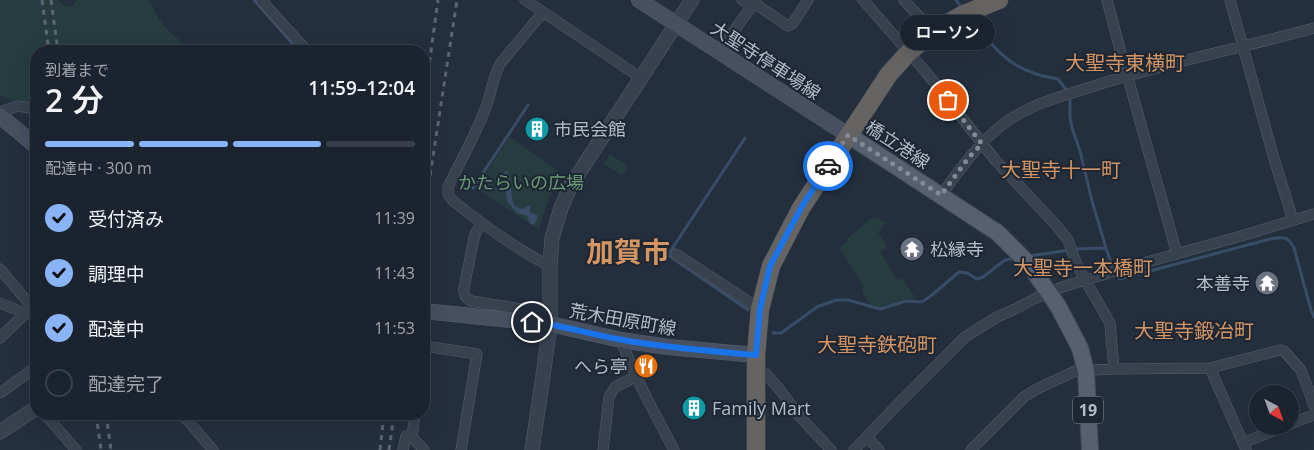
<!DOCTYPE html>
<html lang="ja">
<head>
<meta charset="utf-8">
<style>
  :root { --surface:#1b232e; --page:#282f3a; --text:#f1f3f6; --muted:#a0a4aa; --line:#39404a; --accent:#8ab4f8 }
  body { margin:0; font-family:"Open Sans","Noto Sans JP",sans-serif; background:var(--page); color:var(--text); height:100vh; display:flex; flex-direction:column; font-size:19px; white-space:nowrap }
  * { box-sizing:border-box; margin:0 }
  p { font-size:16px; color:var(--muted) }
  .icon { flex:none; width:28px; height:28px; fill:none; stroke:currentColor; stroke-width:2; stroke-linecap:round; stroke-linejoin:round }
  .map { position:relative; flex:1; overflow:hidden }
  .drawer { position:absolute; left:30px; top:45px; width:400px; height:375px; display:flex; flex-direction:column; background:var(--surface); border-radius:20px; box-shadow:0 5px 20px #0002,0 0 0 1px var(--line) }
  .drawer>* { flex:none }
  .needle { width:32px; rotate:139deg }
  .buttons { position:absolute; left:1249px; top:385px; display:grid; gap:10px }
  .buttons a { display:grid; place-items:center; width:50px; height:50px; border-radius:50%; background:var(--surface); box-shadow:0 5px 20px #0002,0 0 0 1px var(--line); font-size:25px }
  .pin { position:absolute; display:grid; place-items:center; width:42px; height:42px; color:#fff; margin:-21px; border:2px solid #fff; border-radius:50%; box-shadow:0 1px 5px #0007 }
  .courier { position:absolute; display:grid; place-items:center; width:50px; height:50px; margin:-25px; border:4px solid #1a73e8; border-radius:50%; background:#fff; color:#222; box-shadow:0 1px 6px #0007 }
  .bubble { position:absolute; height:35px; border-radius:18px; background:var(--surface); box-shadow:0 5px 20px #0002,0 0 0 1px var(--line); font-size:16px; font-weight:600; line-height:35px; text-align:center }
  .summary em { font-style:normal; font-weight:600 }
  .summary div { display:flex; flex-direction:column-reverse }
  .summary { display:flex; align-items:center; justify-content:space-between; height:85px; padding:0 15px }
  h1 { font-size:32px; font-weight:600; line-height:38px }
  .bar { display:grid; grid-template-columns:repeat(4,1fr); gap:8px 5px; align-content:center; height:60px; padding:0 15px }
  .bar i { height:6px; border-radius:4px; background:var(--line) }
  .bar .active { background:var(--accent) }
  .bar p { grid-column:span 4 }
  ol { padding:0 15px; list-style:none }
  li { display:flex; align-items:center; gap:15px; height:55px }
  li p { margin-inline-start:auto }
  li .icon { padding:5px; border-radius:50%; background:var(--accent); color:#111; stroke-width:4 }
  li:last-child { color:var(--muted) }
  li i { width:28px; height:28px; border:2px solid var(--line); border-radius:50% }
  .map>svg:first-child { display:block }
</style>
</head>
<body>
<div class="map">
<svg width="1314" height="450" viewBox="0 0 1314 450">
  <rect width="100%" height="100%" fill="#242f3e"/>
  <path fill="#263c3f" d="M0,0H58L64,6H73L77,0H149C153,8 160,22 166,28C172,34 179,40 185,45L186,51H36V105L9,99L0,96Z
    M510,137L561,173L548,201L539,230L476,188Z
    M610,154L628,166L622,175L604,164Z
    M878,218L886,223L878,232L887,246L881,253L897,280L902,277L916,299H906L879,307L870,305L862,292L863,285L839,248L848,240V238L870,219Z"/>
  <path fill="#394c67" d="M506,171L509,174L513,203L515,206L522,209L530,205V212L537,215C538,218 536,223 533,225L530,223L526,215L518,214L507,202L504,173Z"/>
  <g fill="none" stroke-linecap="round" stroke-linejoin="round">
    <path stroke="#394c67" stroke-width="3" d="M254,0L299,51
      M956,0L960,5
      M974,23C999,55 1016,73 1058,79L1067,91
      M1070,100V117L1072,128L1080,151L1092,201L1106,248
      M745,138L668,255L748,310
      M473,188L528,105
      M1029,256L1077,249L1106,248L1116,277L1120,279L1270,239C1283,237 1287,235 1294,248L1311,310L1314,317
      M773,333H781L817,307L836,300H848L880,309L906,301L922,302L932,295L959,272L967,273L977,279L983,277L1005,260L1016,258"/>
    <defs>
      <path id="minor" d="M261,0L307,51
        M525,0L543,12
        M742,0L751,6
        M863,0L925,71L996,161L1055,224L1068,240L1076,263L1085,280L1110,323L1114,369
        M904,0L933,32
        M1107,0L1121,53L1177,254
        M1230,0L1275,162L1293,220
        M754,3L788,26L793,23L808,0
        M719,52L756,0
        M0,112L18,106L36,109
        M941,195C961,168 981,139 1009,120C1034,103 1066,95 1094,86C1166,63 1241,48 1314,28
        M482,223L476,232L474,238L464,288C463,294 465,298 471,301L528,310L549,311
        M676,254L760,309
        M550,266C515,249 482,224 452,200L448,194V187C460,162 474,138 484,112C491,97 492,79 500,64L543,12L641,78
        M0,269L32,307L36,309
        M0,303L25,313
        M0,338L32,307
        M621,340C635,378 655,414 674,450
        M424,346L477,354L461,450
        M1210,368L1280,350L1284,351L1301,370L1314,406
        M756,371L765,373L780,390L801,418L831,450
        M0,393L36,367
        M45,414L76,450
        M182,414L213,450
        M1290,424L1314,415
        M412,437L415,414
        M867,437L879,450
        M1243,443L1285,426
        M403,450L406,436L412,437L424,450
        M603,450L609,397L615,387L637,376
        M854,450L899,403L965,337L997,317L1015,309L1034,299L1062,287L1122,269L1241,236L1314,214
        M971,450L1025,396L1037,389L1075,371L1114,369L1210,368L1246,450"/>
      <path id="tertiary" d="M0,432L36,408
        M532,450L543,376L550,324V266L552,238L561,208L571,185L692,0"/>
      <path id="secondary" d="M639,0L848,135
        M0,116L36,146
        M424,311L550,324L621,340L668,347L756,355"/>
      <path id="primary" d="M848,135L998,233L1028,263L1058,306L1080,348L1086,371L1090,450"/>
      <path id="trunk" d="M756,450V355L760,309L771,266L801,208L889,74L909,52L933,32L962,15L999,0"/>
    </defs>
    <use href="#minor" stroke="#565f6c" stroke-width="11"/>
    <use href="#tertiary" stroke="#565f6c" stroke-width="15"/>
    <use href="#secondary" stroke="#565f6c" stroke-width="16"/>
    <use href="#primary" stroke="#414a57" stroke-width="18"/>
    <use href="#trunk" stroke="#434c59" stroke-width="19"/>
    <use href="#minor" stroke="#38414e" stroke-width="10"/>
    <use href="#tertiary" stroke="#38414e" stroke-width="14"/>
    <use href="#secondary" stroke="#465061" stroke-width="15"/>
    <use href="#primary" stroke="#56606e" stroke-width="16"/>
    <use href="#trunk" stroke="#656462" stroke-width="18"/>
    <path stroke="#5a6575" stroke-width="3" stroke-dasharray="5 5" stroke-linecap="butt" d="M42,0L49,51
      M51,0L58,51
      M424,102L438,0
      M424,215L457,0
      M96,414L101,450
      M106,414L111,450
      M380,450L384,414
      M389,450L394,414"/>
  </g>
  <g fill="none" stroke-linecap="round" stroke-linejoin="round">
    <path stroke="#828b98" stroke-width="5" stroke-dasharray="0 9" d="M828,166L848,135L941,195L969,157L982,144L948,100"/>
    <path stroke="#1a73e8" stroke-width="6" d="M532,322C563,325 592,335 623,340C667,348 712,351 756,355L760,309L770,266L801,208L828,166"/>
  </g>
  <defs>
    <symbol id="building-disc" viewBox="-11 -11 22 22"><circle r="9.5" fill="#0f9aa8" stroke="#1d2633"/><path d="M-4-6H4V6H1V3H-1V6H-4ZM-2.5-4.3h1.7v1.8h-1.7ZM.8-4.3h1.7v1.8H.8ZM-2.5-1h1.7V.8h-1.7ZM.8-1h1.7V.8H.8Z" fill="#fff"/></symbol>
    <symbol id="temple-disc" viewBox="-11 -11 22 22"><circle r="9.5" fill="#6b7280" stroke="#1d2633"/><path d="M0-6L5-2H3V0L6.5 2.5H4V6H1.5V3h-3V6H-4V2.5H-6.5L-3 0V-2H-5Z" fill="#fff"/></symbol>
    <symbol id="restaurant-disc" viewBox="-11 -11 22 22"><circle r="9.5" fill="#e8710a" stroke="#1d2633"/><path d="M-5-6h1v4h1v-4h1v4h1v-4h1v5L-1.5 .5V6h-2V.5L-5-1ZM5-6V6H3V1.5H1.5Q1.5-4 5-6Z" fill="#fff"/></symbol>
  </defs>
  <g fill-rule="evenodd">
    <use href="#building-disc" x="523" y="115" width="28" height="28"/>
    <use href="#temple-disc" x="898" y="235" width="28" height="28"/>
    <use href="#temple-disc" x="1253" y="269" width="28" height="28"/>
    <use href="#restaurant-disc" x="632" y="352" width="28" height="28"/>
    <use href="#building-disc" x="680" y="394" width="28" height="28"/>
  </g>
  <g text-anchor="middle" dominant-baseline="central" stroke-width="4" stroke-linejoin="round" paint-order="stroke">
    <rect fill="#1d2633" stroke="#878f9c" stroke-width="1" x="1073" y="396.5" width="30" height="27" rx="4"/>
    <g font-size="16" font-weight="bold" fill="#b4bcc9">
      <text x="1088" y="410">19</text>
    </g>
    <g font-size="18" fill="#b4bcc9" stroke="#1d2633">
      <text transform="translate(766 60) rotate(33)">大聖寺停車場線</text>
      <text transform="translate(898 144) rotate(33)">橋立港線</text>
      <text transform="translate(623 319) rotate(10)">荒木田原町線</text>
    </g>
    <g font-size="18" fill="#b4bcc9" stroke="#1d2633" text-anchor="start">
      <text x="554" y="129">市民会館</text>
      <text x="930" y="249">松縁寺</text>
      <text x="1250" y="283" text-anchor="end">本善寺</text>
      <text x="628" y="366" text-anchor="end">へら亭</text>
      <text x="712" y="408">Family Mart</text>
    </g>
    <g font-size="18" fill="#6b9a76" stroke="#1d2633">
      <text x="521" y="182">かたらいの広場</text>
    </g>
    <g font-size="20" fill="#d59563" stroke="#1d2633">
      <text x="1125" y="62">大聖寺東横町</text>
      <text x="1061" y="169">大聖寺十一町</text>
      <text x="1083" y="267">大聖寺一本橋町</text>
      <text x="1194" y="330">大聖寺鍛冶町</text>
      <text x="877" y="344">大聖寺鉄砲町</text>
    </g>
    <g font-size="28" font-weight="bold" fill="#d59563" stroke="#1d2633">
      <text x="628" y="251">加賀市</text>
    </g>
  </g>
</svg>
<div class="buttons">
<a><svg class="needle" viewBox="-14 -14 28 28"><path d="M0-13l5 13h-10z" fill="#e53935"/><path d="M0 13l5-13h-10z" fill="#a0a4aa"/></svg></a>
</div>
<div class="pin" style="left:948px;top:100px;background:#ea580c"><svg class="icon" aria-label="bag" viewBox="0 0 24 24"><path d="M5 8h14l-1 12H6zM9 8a3 3 0 0 1 6 0"/></svg></div>
<div class="pin" style="left:532px;top:322px;background:#1f2937"><svg class="icon" aria-label="home" viewBox="0 0 24 24"><path d="M3 11l9-7 9 7M6 9v11h12V9"/></svg></div>
<div class="courier" style="left:828px;top:166px"><svg class="icon" aria-label="car" viewBox="0 0 24 24"><path d="M5 17H2v-5l4-1 3-4h7l3 4 3 1v5h-3M9 17h6M6 11h13"/><circle cx="7" cy="17" r="2"/><circle cx="17" cy="17" r="2"/></svg></div>
<div class="bubble" style="left:900px;top:15px;width:95px">ローソン</div>
<section class="drawer">
<div class="summary"><div><h1>2 分</h1><p>到着まで</p></div><em>11:59–12:04</em></div>
<div class="bar"><i class="active"></i><i class="active"></i><i class="active"></i><i></i><p>配達中 · 300 m</p></div>
<ol>
<li><svg class="icon" aria-label="check" viewBox="0 0 24 24"><path d="M5 12l5 5 9-10"/></svg>受付済み<p>11:39</p></li>
<li><svg class="icon" aria-label="check" viewBox="0 0 24 24"><path d="M5 12l5 5 9-10"/></svg>調理中<p>11:43</p></li>
<li><svg class="icon" aria-label="check" viewBox="0 0 24 24"><path d="M5 12l5 5 9-10"/></svg>配達中<p>11:53</p></li>
<li><i></i>配達完了</li>
</ol>
</section>
</div>
</body>
</html>
